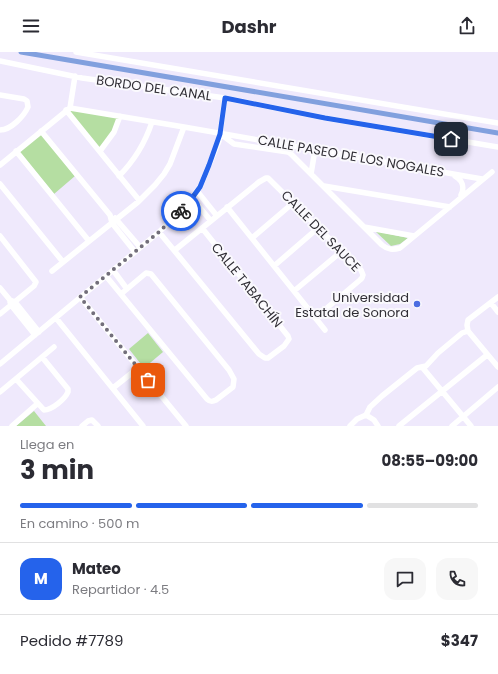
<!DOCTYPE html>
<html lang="es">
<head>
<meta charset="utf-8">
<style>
  :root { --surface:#fff; --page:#f7f7f7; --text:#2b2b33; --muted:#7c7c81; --line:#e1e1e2; --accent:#2563eb }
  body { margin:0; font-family:Poppins,sans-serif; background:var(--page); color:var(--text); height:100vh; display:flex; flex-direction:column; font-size:15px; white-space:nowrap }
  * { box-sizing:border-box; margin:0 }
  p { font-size:13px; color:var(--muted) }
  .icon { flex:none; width:22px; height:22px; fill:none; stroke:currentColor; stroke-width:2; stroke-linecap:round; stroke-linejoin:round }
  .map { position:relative; height:374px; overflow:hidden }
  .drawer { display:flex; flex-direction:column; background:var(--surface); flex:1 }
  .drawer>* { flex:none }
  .pin { position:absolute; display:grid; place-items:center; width:34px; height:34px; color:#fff; margin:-17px; border-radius:8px; box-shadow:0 2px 6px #0006 }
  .courier { position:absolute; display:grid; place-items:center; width:40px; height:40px; margin:-20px; border:3px solid #2563eb; border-radius:50%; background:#fff; color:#222; box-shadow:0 1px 5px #0007 }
  .headline em { font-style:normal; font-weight:700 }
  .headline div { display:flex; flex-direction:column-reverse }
  .headline { display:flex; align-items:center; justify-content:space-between; height:68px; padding:0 20px }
  h1 { font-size:26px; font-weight:700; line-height:30px }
  .bar { display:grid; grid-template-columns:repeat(4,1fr); gap:6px 4px; align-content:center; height:48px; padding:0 20px }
  .bar i { height:5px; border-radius:3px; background:var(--line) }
  .bar .current { background:var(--accent) }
  .bar p { grid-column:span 4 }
  .line { display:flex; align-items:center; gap:10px; padding:0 20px; border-top:1px solid var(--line) }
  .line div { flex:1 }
  .round { display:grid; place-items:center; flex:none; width:42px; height:42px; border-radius:12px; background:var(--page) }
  header { display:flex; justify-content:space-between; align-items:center; height:52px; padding:0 20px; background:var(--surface); font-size:18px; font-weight:700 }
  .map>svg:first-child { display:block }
</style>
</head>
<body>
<header><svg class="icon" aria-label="menu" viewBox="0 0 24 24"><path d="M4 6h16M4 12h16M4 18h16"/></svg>Dashr<svg class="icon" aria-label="share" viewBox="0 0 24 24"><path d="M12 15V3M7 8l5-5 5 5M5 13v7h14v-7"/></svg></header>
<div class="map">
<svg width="498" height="374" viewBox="0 0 498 374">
  <rect width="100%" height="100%" fill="#efe9fc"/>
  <path fill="#b5dea2" d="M66,57L120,63L116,76L98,97Z
    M40,81L75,124L54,142L18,98Z
    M375,179L408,186L400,192L391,194Z
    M148,281L163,300L144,316L129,297Z
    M34,359L46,374H16Z"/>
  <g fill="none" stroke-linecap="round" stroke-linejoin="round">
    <path stroke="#81a0de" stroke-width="5" d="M21,0L498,81"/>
    <path stroke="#fff" stroke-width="5.5" d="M76,0L498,71
      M0,9L82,26L225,46L325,66L498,95
      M0,43L24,47L27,49L28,55C24,64 11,78 0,78
      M70,56L184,75L482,127
      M66,58L139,148
      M41,79L110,163L112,171L135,200
      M222,83L234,92L288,100L291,102L382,193C388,198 393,198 400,196L492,120
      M16,99L89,189
      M100,99L114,80L120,64
      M0,113L70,56L75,24
      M311,122L315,98
      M119,124C135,108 145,91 152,70
      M455,124C462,128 465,135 461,143
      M0,132L63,210
      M324,134L450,155
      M197,139L217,164
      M192,146L211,169
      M227,155L325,278
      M115,166L140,195
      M364,175L414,184
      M159,180L259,302L265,306H268L284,294L289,287L288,284L202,176
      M0,184L36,230L34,234L0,262
      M252,186L293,151
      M175,198L259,130L266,126H268L361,218L363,223L362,226L360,228L315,266
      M274,214L318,176
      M113,218L127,237
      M52,219L138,150L155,133L164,122L170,112L184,75
      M106,224L207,347C210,350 212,350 216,348L233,335L234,327L229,318L151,222L146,221L121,242
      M0,236L10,248L15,250L39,280
      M294,239L342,199
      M80,245L186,374
      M498,245L468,268L467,273L468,279L498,315
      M10,250L11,253L35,283
      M491,251L498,260
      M56,266L143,374
      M0,312L159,180L183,157L200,135L219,89L225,46
      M422,315L471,374
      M16,327L44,358C52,358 65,347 68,340V337L42,305
      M113,336L138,316
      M0,340L54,295
      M366,363L374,368L378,374
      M12,374L37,352
      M82,374L88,369L92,368L98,374
      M350,374L357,367L366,363L370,355L382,344L417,316L426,314L438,301L462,281L468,279
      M399,374L487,303
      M452,374L498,335"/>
  </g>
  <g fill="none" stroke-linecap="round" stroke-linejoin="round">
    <path stroke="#736f7b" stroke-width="4" stroke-dasharray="0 7.2" d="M148,328L80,245L159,180L181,159"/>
    <path stroke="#2563eb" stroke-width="5" d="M181,159L192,146L200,135L209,113L220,82L225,46L325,66L451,87"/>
  </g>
  <circle fill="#4c6de1" stroke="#faf9fd" stroke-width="1.5" cx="417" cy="252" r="4"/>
  <g text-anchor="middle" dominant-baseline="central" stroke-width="4" stroke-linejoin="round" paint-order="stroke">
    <g font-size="13" fill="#302e35" stroke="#faf9fd">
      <text transform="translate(154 36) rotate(8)">BORDO DEL CANAL</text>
      <text transform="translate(351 104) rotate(10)">CALLE PASEO DE LOS NOGALES</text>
      <text transform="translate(321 179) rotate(46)">CALLE DEL SAUCE</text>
      <text transform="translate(247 233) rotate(51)">CALLE TABACHÍN</text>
    </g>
    <g font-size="13" fill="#302e35" stroke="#faf9fd" text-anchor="end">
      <text x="409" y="245">Universidad<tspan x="409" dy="15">Estatal de Sonora</tspan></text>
    </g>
  </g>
</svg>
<div class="pin" style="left:148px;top:328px;background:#ea580c"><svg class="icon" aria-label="bag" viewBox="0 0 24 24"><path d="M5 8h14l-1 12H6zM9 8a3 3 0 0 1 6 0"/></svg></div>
<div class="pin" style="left:451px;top:87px;background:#1f2937"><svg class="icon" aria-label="home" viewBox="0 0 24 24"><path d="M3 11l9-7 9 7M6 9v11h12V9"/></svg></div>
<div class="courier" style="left:181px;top:159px"><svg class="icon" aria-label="bike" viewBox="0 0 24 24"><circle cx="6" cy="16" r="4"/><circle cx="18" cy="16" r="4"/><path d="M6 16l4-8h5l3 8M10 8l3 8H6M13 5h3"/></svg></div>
</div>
<section class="drawer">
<div class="headline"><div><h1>3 min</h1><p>Llega en</p></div><em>08:55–09:00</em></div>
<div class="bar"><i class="current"></i><i class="current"></i><i class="current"></i><i></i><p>En camino · 500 m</p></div>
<div class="line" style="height:72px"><b class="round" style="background:var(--accent);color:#fff">M</b><div><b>Mateo</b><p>Repartidor · 4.5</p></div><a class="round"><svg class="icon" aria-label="chat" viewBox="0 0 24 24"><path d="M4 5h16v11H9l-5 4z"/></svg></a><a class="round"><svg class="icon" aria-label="phone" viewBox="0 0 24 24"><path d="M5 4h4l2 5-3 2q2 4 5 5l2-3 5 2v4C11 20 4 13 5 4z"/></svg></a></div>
<div class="line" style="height:52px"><div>Pedido #7789</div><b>$347</b></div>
</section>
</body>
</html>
